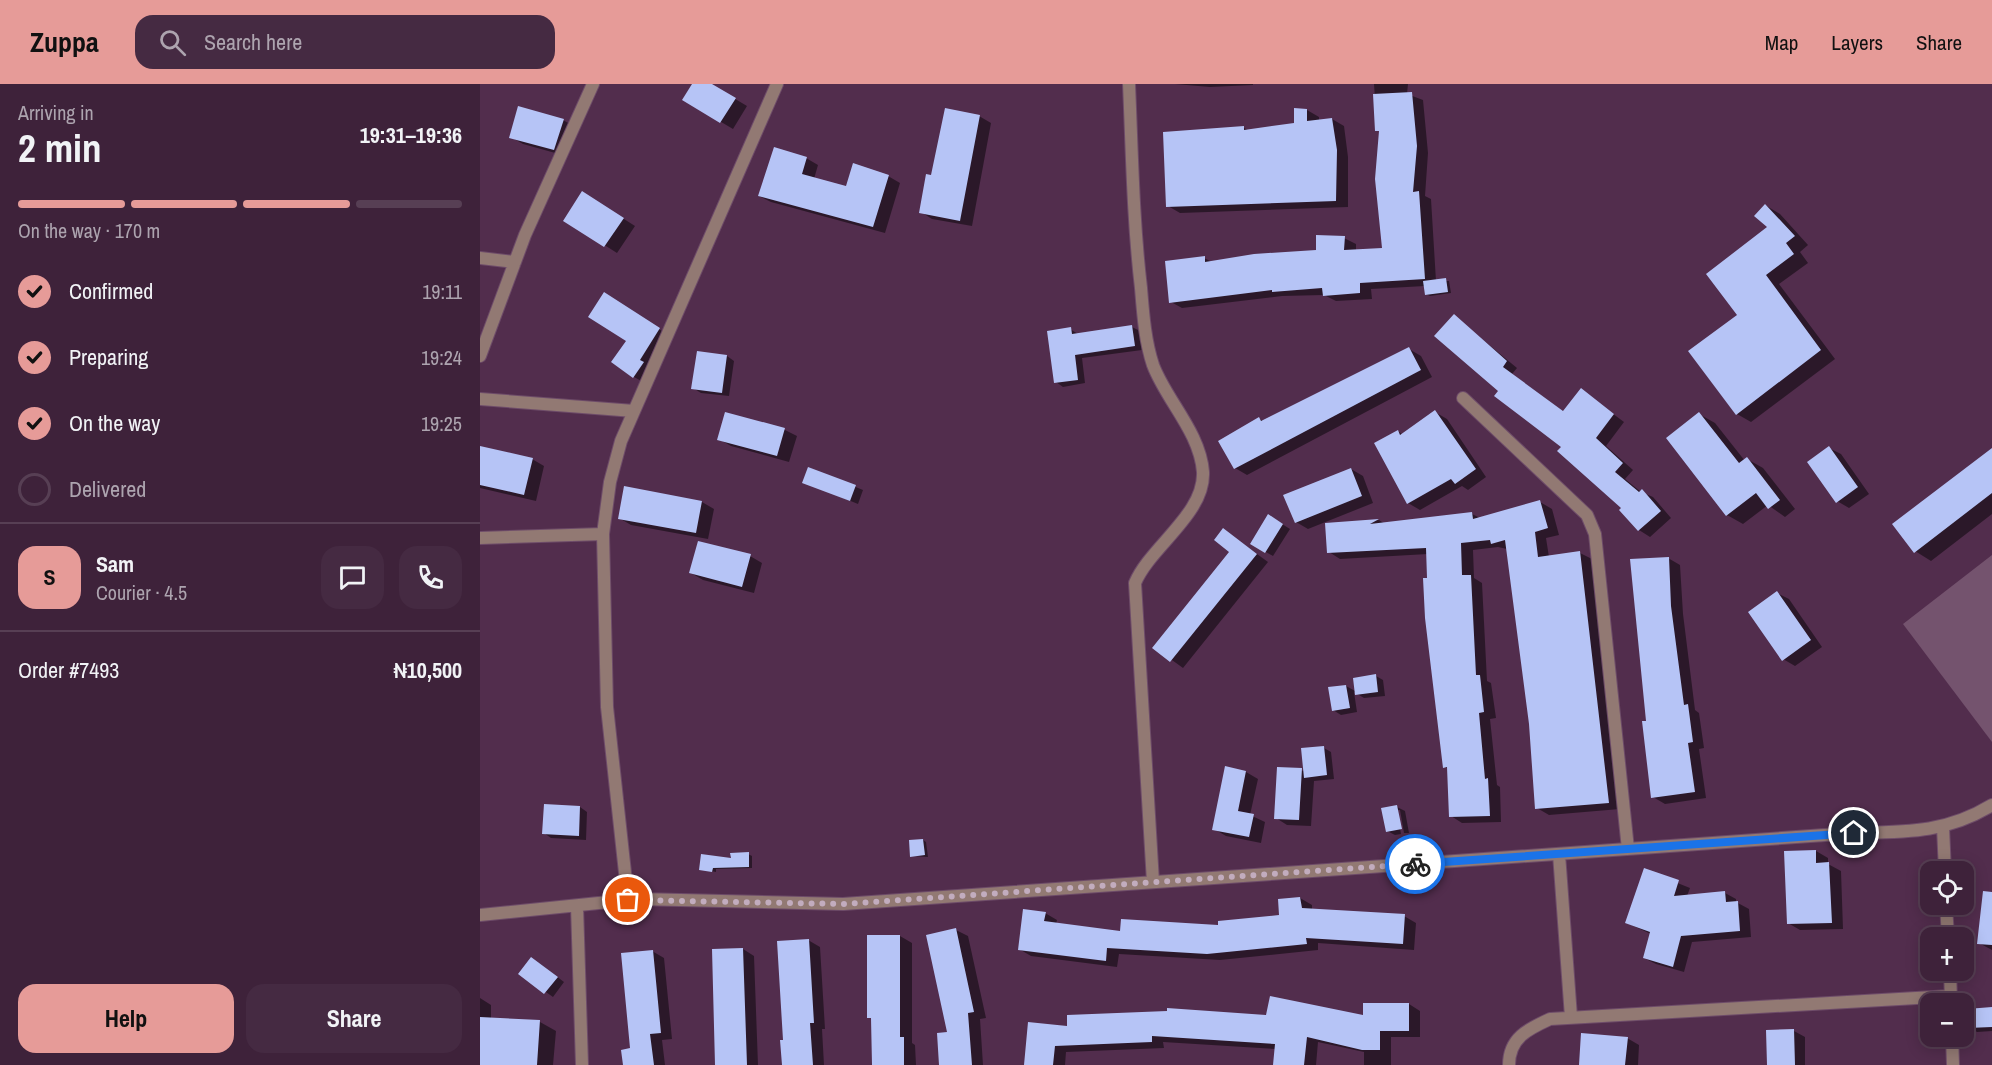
<!DOCTYPE html>
<html lang="en">
<head>
<meta charset="utf-8">
<style>
  :root { --surface:#3e223a; --page:#452a42; --text:#f1f3f6; --muted:#ada4af; --line:#573f54; --accent:#e69b98 }
  body { margin:0; font-family:"Archivo Narrow",sans-serif; background:var(--page); color:var(--text); height:100vh; display:flex; flex-direction:column; font-size:22px; white-space:nowrap }
  * { box-sizing:border-box; margin:0 }
  p { font-size:20px; color:var(--muted) }
  .icon { flex:none; width:33px; height:33px; fill:none; stroke:currentColor; stroke-width:2; stroke-linecap:round; stroke-linejoin:round }
  .map { position:relative; flex:1; overflow:hidden }
  .side { display:flex; flex-direction:column; background:var(--surface); width:480px }
  .side>* { flex:none }
  .buttons { position:absolute; left:1440px; top:777px; display:grid; gap:12px }
  .buttons a { display:grid; place-items:center; width:54px; height:54px; border-radius:12px; background:var(--surface); box-shadow:0 3px 15px #0003,0 0 0 2px var(--line); font-size:30px }
  .pin { position:absolute; display:grid; place-items:center; width:51px; height:51px; color:#fff; margin:-26px; border:3px solid #fff; border-radius:50%; box-shadow:0 2px 6px #0007 }
  .courier { position:absolute; display:grid; place-items:center; width:60px; height:60px; margin:-30px; border:4px solid #1a73e8; border-radius:50%; background:#fff; color:#222; box-shadow:0 2px 8px #0007 }
  .overview em { font-style:normal; font-weight:700 }
  .overview div { display:flex; flex-direction:column-reverse }
  .overview { display:flex; align-items:center; justify-content:space-between; height:102px; padding:0 18px }
  h1 { font-size:39px; font-weight:700; line-height:45px }
  .bar { display:grid; grid-template-columns:repeat(4,1fr); gap:9px 6px; align-content:center; height:72px; padding:0 18px }
  .bar i { height:8px; border-radius:4px; background:var(--line) }
  .bar .selected { background:var(--accent) }
  .bar p { grid-column:span 4 }
  .line { display:flex; align-items:center; gap:15px; padding:0 18px; border-top:2px solid var(--line) }
  .line div { flex:1 }
  .round { display:grid; place-items:center; flex:none; width:63px; height:63px; border-radius:18px; background:var(--page) }
  ol { padding:0 18px; list-style:none }
  li { display:flex; align-items:center; gap:18px; height:66px }
  li p { margin-inline-start:auto }
  li .icon { padding:6px; border-radius:50%; background:var(--accent); color:#111; stroke-width:4 }
  li:last-child { color:var(--muted) }
  li i { width:33px; height:33px; border:3px solid var(--line); border-radius:50% }
  .action { display:flex; gap:12px; margin-top:auto; padding:12px 18px }
  .action a { flex:1; height:69px; border-radius:18px; background:var(--accent); color:#111; font-size:24px; font-weight:700; line-height:69px; text-align:center }
  .action a+a { background:var(--page); color:var(--text) }
  header { display:flex; align-items:center; gap:36px; box-sizing:border-box; height:84px; padding:0 30px; background:var(--accent); color:#111 }
  header strong { font-size:28px }
  nav { display:flex; gap:33px; margin-inline-start:auto; font-size:21px }
  .search { width:420px; height:54px; background:var(--page); display:flex; align-items:center; gap:15px; box-sizing:border-box; padding:0 21px; border-radius:18px; color:var(--muted); font-size:22px }
  main { display:flex; flex:1; min-height:0 }
  .map>svg:first-child { display:block }
</style>
</head>
<body>
<header>
<strong>Zuppa</strong>
<div class="search"><svg class="icon" aria-label="search" viewBox="0 0 24 24"><circle cx="10" cy="10" r="6"/><path d="M15 15l6 6"/></svg>Search here</div>
<nav><a>Map</a><a>Layers</a><a>Share</a></nav>
</header>
<main>
<section class="side">
<div class="overview"><div><h1>2 min</h1><p>Arriving in</p></div><em>19:31–19:36</em></div>
<div class="bar"><i class="selected"></i><i class="selected"></i><i class="selected"></i><i></i><p>On the way · 170 m</p></div>
<ol>
<li><svg class="icon" aria-label="check" viewBox="0 0 24 24"><path d="M5 12l5 5 9-10"/></svg>Confirmed<p>19:11</p></li>
<li><svg class="icon" aria-label="check" viewBox="0 0 24 24"><path d="M5 12l5 5 9-10"/></svg>Preparing<p>19:24</p></li>
<li><svg class="icon" aria-label="check" viewBox="0 0 24 24"><path d="M5 12l5 5 9-10"/></svg>On the way<p>19:25</p></li>
<li><i></i>Delivered</li>
</ol>
<div class="line" style="height:108px"><b class="round" style="background:var(--accent);color:#111">S</b><div><b>Sam</b><p>Courier · 4.5</p></div><a class="round"><svg class="icon" aria-label="chat" viewBox="0 0 24 24"><path d="M4 5h16v11H9l-5 4z"/></svg></a><a class="round"><svg class="icon" aria-label="phone" viewBox="0 0 24 24"><path d="M5 4h4l2 5-3 2q2 4 5 5l2-3 5 2v4C11 20 4 13 5 4z"/></svg></a></div>
<div class="line" style="height:78px"><div>Order #7493</div><b>₦10,500</b></div>
<div class="action"><a>Help</a><a>Share</a></div>
</section>
<div class="map">
<svg width="1512" height="981" viewBox="0 0 1512 981">
  <rect width="100%" height="100%" fill="#522d4d"/>
  <path fill="#74536e" d="M1512,471V658L1423,540Z"/>
  <path fill="#0007" d="M214,0H230L267,22L253,45L204,16Z
    M695,0H773V1L730,3Z
    M894,0H928L927,10L943,16L948,69L945,112L951,115L956,197H969L971,209L950,212L946,210L945,202L891,205L892,215L856,217L844,211L802,212L702,224L691,218L724,174L732,178L837,168L864,154L876,160V167L904,165L901,48L897,46Z
    M827,26L839,33V37L852,35L864,42L868,73V123L700,129L688,122L764,44L770,47L815,41Z
    M499,32L511,39L492,142L452,135L441,128Z
    M83,36L95,43L86,72L43,60L31,53Z
    M326,74L338,81L334,95L367,104L408,92L420,99L405,149L291,118L279,112Z
    M114,116L155,142L137,169L85,136Z
    M1285,121L1300,130L1328,161L1320,168L1328,179L1299,200L1355,275L1271,338L1257,330L1289,143Z
    M135,217L190,252L165,299L154,293L148,256Z
    M974,232L1037,284L1032,290L1084,328L1101,306L1144,338L1126,362L1153,386L1145,395L1161,408L1173,413L1191,434L1170,453L1159,446L1144,424L1083,362L1020,307Z
    M652,243L660,247L662,266L602,274L605,299L583,303L576,298L590,245L598,250Z
    M929,265L941,272L952,293L767,391L755,384L779,335L784,337Z
    M247,272L254,277L249,312L221,309L213,304Z
    M955,328L967,335L1006,393L988,406L982,402L940,426L928,419L918,347L923,351Z
    M246,330L305,346L317,352L309,378L251,362L239,355Z
    M1219,330L1235,339L1265,377L1267,375L1283,384L1315,425L1305,433L1288,421L1263,440L1247,431L1188,355Z
    M0,363L52,375L64,382L56,417L0,404Z
    M1349,364L1361,370L1389,410L1369,424L1357,417Z
    M1512,365V430L1451,477L1435,467Z
    M329,384L383,406L378,420L324,398Z
    M871,385L883,392L893,419L828,445L816,438Z
    M145,404L222,418L234,425L228,455L151,441L139,434Z
    M1060,418L1072,425L1079,451L1066,454L1069,473L1100,469L1112,475L1140,725L1069,731L1057,724L1051,640L1027,465L1018,463L993,466L994,494L1002,499L1007,597L1011,599L1016,634L1010,635L1017,701L1020,703L1021,738L982,739L971,732L969,685L965,683L948,470L860,475L849,468L847,441L899,436L905,440L992,430L1000,434Z
    M789,432L810,445L793,472L772,460Z
    M744,446L788,478L703,584L674,563L751,468Z
    M270,472L282,479L274,509L223,496L211,489Z
    M1188,474L1200,481L1203,530L1215,626L1219,629L1224,664L1219,665L1226,714L1185,720L1173,713L1168,638Z
    M1297,509L1309,515L1342,563L1315,582L1303,575Z
    M896,592L903,596L905,612L884,614L874,608L877,628L861,631L853,626L866,602L877,608Z
    M844,664L851,668L854,695L834,697L831,742L807,741L796,734L798,684L825,687Z
    M746,684L766,688L778,695L770,731L785,738L781,759L746,752L734,745Z
    M100,723L107,728L106,756L71,754L64,749Z
    M917,723L925,727L929,749H924L920,726H917L921,750L915,751L907,747Z
    M443,756L446,758L448,773L431,772Z
    M1336,767L1348,774V780L1361,787L1363,845L1320,846L1308,839Z
    M268,770L272,772V784L236,785V788L221,785Z
    M1165,786L1210,804L1207,812L1245,809L1256,815V818L1269,825L1271,853L1212,858L1204,888L1176,880L1164,874L1171,850L1147,839Z
    M820,814L832,821V826L924,832L936,839L934,866L838,859V866L740,876L639,870L637,883L551,872L539,865L565,829L577,836L576,840L641,848L740,842L801,833Z
    M1512,826V866L1499,859Z
    M476,846L488,852L506,934L500,935L503,981H460L469,949Z
    M420,852L432,859V959L435,961L436,981H394L393,935L389,933Z
    M328,856L340,863L345,945H342L344,981H305Z
    M263,865L274,872L278,981H237Z
    M172,867L184,874L192,955L182,956L185,981H145L152,966Z
    M59,879L84,898L73,913L40,890Z
    M0,914L11,921V935L60,938L76,947L73,981H0Z
    M929,920L940,927V953H911V981H884V968L838,958L836,981H794L796,965L683,958L684,964L586,968L585,981H545L589,943L788,932H884Z
    M1512,925V947L1497,948L1490,943Z
    M1314,947L1325,953V981H1289Z
    M1147,954L1159,961L1158,981H1100Z"/>
  <path fill="#b6c4f6" d="M212,0H232L256,14L240,39L202,16Z
    M932,8L937,62L933,108L939,107L945,195L880,199V209L843,212L842,204L792,208V206L689,219L685,177L725,172V178L774,170L836,166V151L865,152L864,166L902,164L895,95L899,47H895L893,10Z
    M38,22L84,35L74,66L29,54Z
    M465,24L500,31L480,137L439,129L446,90L451,91Z
    M814,24L827,25V37L852,34L857,66L856,117L686,123L683,48L764,42V46L814,39Z
    M294,63L327,73L322,90L366,102L373,79L409,91L393,143L278,112Z
    M102,107L144,134L124,163L83,137Z
    M1285,120L1315,152L1306,159L1314,170L1286,191L1341,266L1256,331L1208,267L1257,231L1226,190L1287,143L1274,132Z
    M966,194L968,208L945,211L943,197Z
    M124,208L180,244L160,276L164,278L153,294L131,278L146,257L108,233Z
    M974,230L1027,277L1023,283L1083,327L1101,304L1134,330L1116,354L1143,379L1135,388L1159,408L1162,405L1181,427L1158,447L1139,426L1141,424L1077,367L1081,363L1014,312L1018,307L954,252Z
    M652,241L655,262L595,271L598,296L574,299L567,247L591,243L592,250Z
    M929,263L941,286L754,385L738,357L779,333L781,337Z
    M217,267L247,271L242,309L211,305Z
    M955,326L996,385L975,400L971,395L927,420L894,359L918,346L920,351Z
    M245,328L305,344L297,372L237,356Z
    M1219,328L1259,379L1267,373L1300,416L1288,425L1276,409L1246,432L1186,354Z
    M0,362L53,374L44,411L0,401Z
    M1349,362L1378,403L1356,419L1327,378Z
    M1512,364V409L1434,469L1412,440Z
    M328,383L376,401L370,417L322,399Z
    M871,384L882,412L815,439L803,411Z
    M144,402L222,417L216,449L138,435Z
    M1060,416L1068,444L1055,448L1058,473L1100,467L1129,719L1055,725L1049,640L1025,456L1011,460L1010,456L981,459L982,491H991L996,591H1000L1004,628L999,629L1005,695L1008,694L1010,732L969,733L967,683L963,684L945,534L943,494H947L946,464L847,469L845,439L899,435L890,440L992,428L993,435Z
    M788,430L803,440L785,469L770,460Z
    M743,444L777,470L690,578L672,564L749,468L734,456Z
    M218,457L271,470L262,503L209,489Z
    M1189,473L1191,522L1204,621L1208,620L1213,658L1208,659L1215,708L1171,714L1162,637H1166L1150,475Z
    M1297,507L1331,556L1302,577L1268,528Z
    M896,590L898,608L875,611L873,594Z
    M866,601L870,624L852,627L848,603Z
    M844,662L847,691L824,694L821,664Z
    M745,682L766,687L758,727L774,730L769,753L732,746Z
    M797,683L822,684L819,736L794,735Z
    M64,720L100,722L99,752L62,750Z
    M917,721L922,745L906,748L901,724Z
    M443,755L445,771L430,773L429,756Z
    M1336,766V779L1349,778L1352,839L1307,840L1304,767Z
    M269,768V783L233,784L232,788L219,786L221,770L251,774L250,769Z
    M1164,784L1199,796L1194,812L1245,807L1246,818L1258,817L1260,847L1201,852L1193,883L1163,874L1170,848L1145,839Z
    M1503,807L1512,808V861L1497,860Z
    M820,813L822,824L925,830L923,860L826,854L827,860L727,870L627,864L626,877L538,866L543,825L566,828L564,837L640,847L641,835L738,841V837L799,831L798,815Z
    M476,844L494,928L488,929L492,981H459L457,949L467,948L446,851Z
    M387,851H420V953H424V981H392L391,934H387Z
    M329,855L334,939H330L333,981H302L300,956H303L297,857Z
    M263,864L267,981H235L232,865Z
    M173,866L181,949L170,950L174,981H143L141,966L150,964L141,869Z
    M51,873L78,893L64,910L38,890Z
    M790,912L883,931V919H929V947H900V966H882L827,953L824,981H793L795,960L672,952V958L575,962L573,981H544L548,938L587,942V931L687,927V924L786,931Z
    M1512,923V943L1488,944L1487,925Z
    M0,933L60,936L57,981H0Z
    M1314,945L1315,981H1287L1286,946Z
    M1101,949L1148,953L1145,981H1099Z"/>
  <g fill="none" stroke-linecap="round" stroke-linejoin="round">
    <defs>
      <path id="minor" d="M649,0C652,68 653,136 661,204C663,229 665,257 673,281C686,316 720,348 723,388C725,430 670,463 655,499L673,798
        M0,174L35,178
        M0,272L45,151L113,0
        M983,314L1107,431L1115,450L1148,765
        M0,315L154,327
        M0,454L123,450
        M1463,743L1465,788
        M1079,770L1091,933
        M148,816L127,623L123,450L130,398L141,357L297,0
        M1466,820L1468,854
        M97,822L102,981
        M0,831L158,815L363,820L1374,749C1427,748 1466,749 1512,721
        M1470,886L1471,918
        M1472,952L1473,981
        M1029,981C1029,954 1048,945 1070,935L1471,912"/>
    </defs>
    <use href="#minor" stroke="#6e4c69" stroke-width="14"/>
    <use href="#minor" stroke="#927973" stroke-width="12"/>
  </g>
  <g fill="none" stroke-linecap="round" stroke-linejoin="round">
    <path stroke="#c2acbe" stroke-width="6" stroke-dasharray="0 10.8" d="M148,816L363,820L935,780"/>
    <path stroke="#1a73e8" stroke-width="8" d="M935,780L1374,749"/>
  </g>
</svg>
<div class="buttons">
<a><svg class="icon" aria-label="locate" viewBox="0 0 24 24"><circle cx="12" cy="12" r="6"/><path d="M12 2v4M12 18v4M2 12h4M18 12h4"/></svg></a>
<a>+</a>
<a>−</a>
</div>
<div class="pin" style="left:148px;top:816px;background:#ea580c"><svg class="icon" aria-label="bag" viewBox="0 0 24 24"><path d="M5 8h14l-1 12H6zM9 8a3 3 0 0 1 6 0"/></svg></div>
<div class="pin" style="left:1374px;top:749px;background:#1f2937"><svg class="icon" aria-label="home" viewBox="0 0 24 24"><path d="M3 11l9-7 9 7M6 9v11h12V9"/></svg></div>
<div class="courier" style="left:935px;top:780px"><svg class="icon" aria-label="bike" viewBox="0 0 24 24"><circle cx="6" cy="16" r="4"/><circle cx="18" cy="16" r="4"/><path d="M6 16l4-8h5l3 8M10 8l3 8H6M13 5h3"/></svg></div>
</div>
</main>
</body>
</html>
